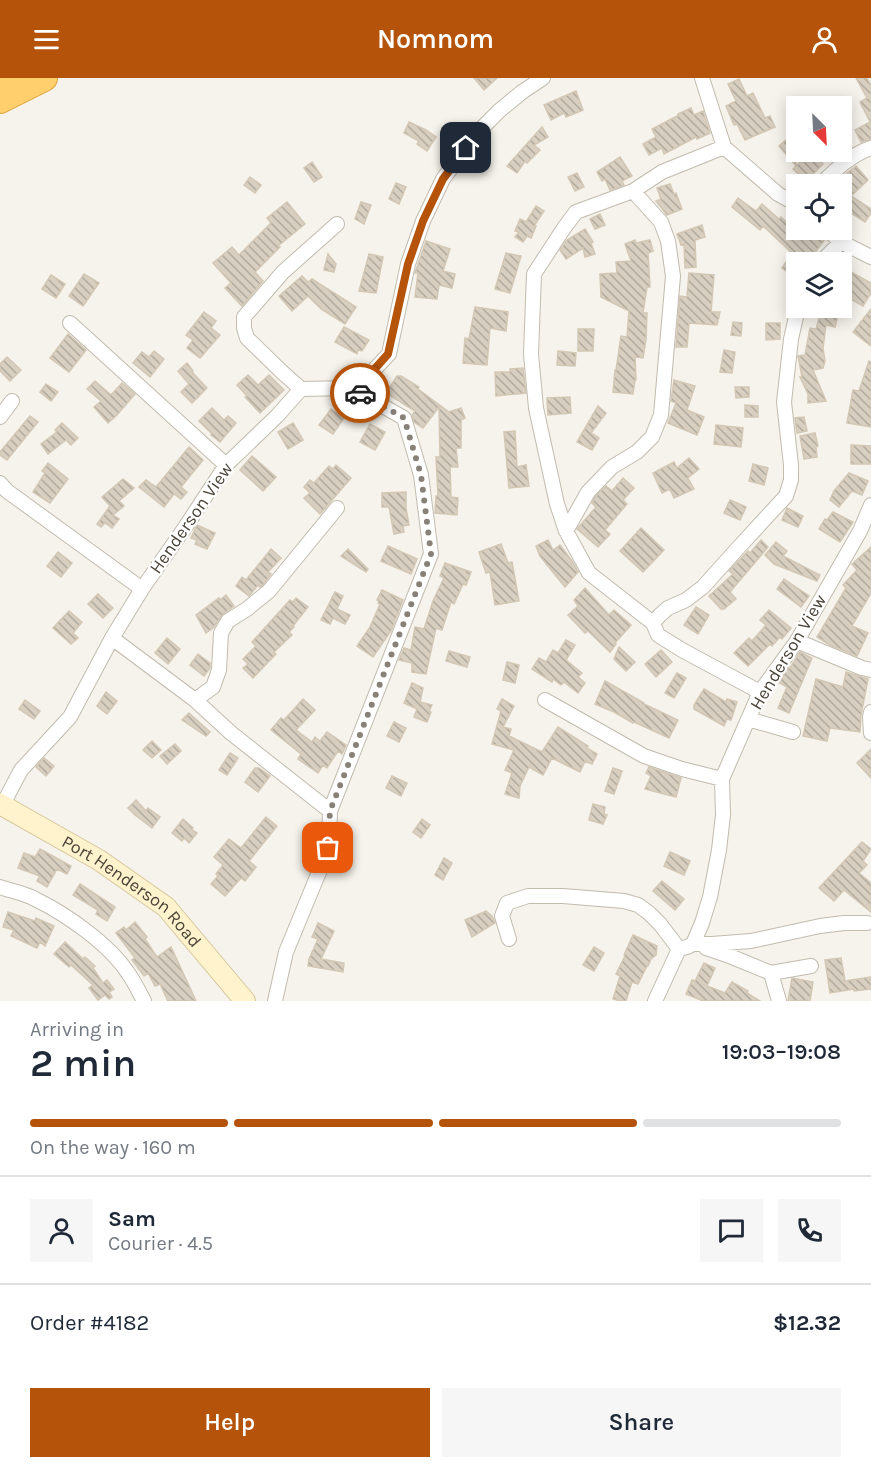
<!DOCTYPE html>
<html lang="en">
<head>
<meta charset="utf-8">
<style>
  :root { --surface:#fff; --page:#f6f6f7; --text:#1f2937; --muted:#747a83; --line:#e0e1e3; --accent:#b45309 }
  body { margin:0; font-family:Karla,sans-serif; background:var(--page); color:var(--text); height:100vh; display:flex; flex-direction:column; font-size:22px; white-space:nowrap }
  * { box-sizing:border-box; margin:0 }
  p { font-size:20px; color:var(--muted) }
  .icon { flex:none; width:33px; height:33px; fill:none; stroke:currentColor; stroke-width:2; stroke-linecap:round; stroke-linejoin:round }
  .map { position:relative; height:923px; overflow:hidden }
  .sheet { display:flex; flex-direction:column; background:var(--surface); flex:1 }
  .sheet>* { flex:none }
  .needle { width:39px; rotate:156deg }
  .controls { position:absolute; left:786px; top:18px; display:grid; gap:12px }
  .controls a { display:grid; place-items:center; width:66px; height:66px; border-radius:0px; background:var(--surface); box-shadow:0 3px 15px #0003; font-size:30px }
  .pin { position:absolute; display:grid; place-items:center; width:51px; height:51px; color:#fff; margin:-26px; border-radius:12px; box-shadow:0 3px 9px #0006 }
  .courier { position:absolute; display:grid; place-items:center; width:60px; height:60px; margin:-30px; border:4px solid #b45309; border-radius:50%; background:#fff; color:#222; box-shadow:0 2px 8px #0007 }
  .head em { font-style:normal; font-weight:600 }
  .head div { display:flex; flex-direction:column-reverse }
  .head { display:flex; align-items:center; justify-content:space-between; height:102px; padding:0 30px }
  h1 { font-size:39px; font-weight:600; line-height:45px }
  .bar { display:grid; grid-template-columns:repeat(4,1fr); gap:9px 6px; align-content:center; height:72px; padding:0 30px }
  .bar i { height:8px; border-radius:4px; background:var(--line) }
  .bar .on { background:var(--accent) }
  .bar p { grid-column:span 4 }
  .line { display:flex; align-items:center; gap:15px; padding:0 30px; border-top:2px solid var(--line) }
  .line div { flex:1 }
  .round { display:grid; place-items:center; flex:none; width:63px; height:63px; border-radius:0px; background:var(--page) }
  .cta { display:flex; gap:12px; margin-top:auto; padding:12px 30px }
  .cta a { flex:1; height:69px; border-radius:0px; background:var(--accent); color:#fff; font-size:24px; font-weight:600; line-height:69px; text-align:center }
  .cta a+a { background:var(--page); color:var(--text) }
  header { display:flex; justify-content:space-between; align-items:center; height:78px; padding:0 30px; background:var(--accent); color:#fff; font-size:27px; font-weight:600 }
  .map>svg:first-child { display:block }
</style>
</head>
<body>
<header><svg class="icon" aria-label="menu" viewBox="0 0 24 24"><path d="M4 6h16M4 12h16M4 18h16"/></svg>Nomnom<svg class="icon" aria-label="person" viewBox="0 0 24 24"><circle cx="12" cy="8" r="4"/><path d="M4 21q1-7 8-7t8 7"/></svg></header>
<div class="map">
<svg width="871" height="923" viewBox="0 0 871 923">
  <defs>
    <pattern id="building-back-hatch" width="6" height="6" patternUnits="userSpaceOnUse" patternTransform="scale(1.5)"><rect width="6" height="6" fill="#d8cfc1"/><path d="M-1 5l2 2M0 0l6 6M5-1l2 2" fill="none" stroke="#b1aa9e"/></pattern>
  </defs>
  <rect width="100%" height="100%" fill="#f6f3ec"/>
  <path fill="url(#building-back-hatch)" stroke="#d3c7b4" stroke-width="1.5" d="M474,0H497L484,12Z
    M856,0H867L871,7V61L861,64L855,52L870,44L860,24L867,20Z
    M739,1L747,18L753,15L765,40L770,38L775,49L745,62L737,46L734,47L726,28L736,23L728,6Z
    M576,13L583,32L566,39L564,35L551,42L544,27Z
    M691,30L694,37L703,33L710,55L697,61L696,59L664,76L662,70L649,77L643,66L656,59L652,51L679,37L678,36Z
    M409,44L426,52L436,59L427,73L417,66L419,63L404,55Z
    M542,49L548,59L534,67L540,72L527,85L525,83L517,95L507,88Z
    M792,57L796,61V88L811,74L823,86L806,103L793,91L796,88L779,68Z
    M620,79L632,98L622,103L624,107L610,112L605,101L602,103L597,94Z
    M312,84L322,99L314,104L304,90Z
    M856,88L868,102L851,118L871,131V135L865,144L848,133L842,143V106H833Z
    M577,95L584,109L575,113L568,99Z
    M250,99L261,107L255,115L244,107Z
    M396,105L406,109L399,126L389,121Z
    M670,106L674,116L676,115L682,131L667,137L656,123L661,121L657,110Z
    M738,120L756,133L762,126L779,141L781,139L801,158L805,152H813L825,161L811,180L808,178L804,184H796V200L782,190L792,175L763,148L760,152L732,129Z
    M287,124L305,146L278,168L280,169L255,194L263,203L242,228L225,210L231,205L213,185L232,169L239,177L271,145L267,140Z
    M361,124L371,127L364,146L355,141Z
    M536,128L544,133L534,148H536L531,160L527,158L523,164L515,159L519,154L515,153L520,141L526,144Z
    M600,136L605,147L595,151L590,141Z
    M702,147L705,159L695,162L696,189L685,190L684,166L681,167L677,156Z
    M585,151L593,164L591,165L595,176L585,179L583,170L566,181L560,172L567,162Z
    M635,162L636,165L650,162L653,173L648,175L650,209H647L643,235H647L646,261L643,280L635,279L636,302H635L633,316L613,314L615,292H616L621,258L627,259L629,233L601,219L600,196L617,195L616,184L631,183L625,166Z
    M426,163L450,171L443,193L455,196L452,210L439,207L437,221L415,219L418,195H415Z
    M506,175L521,178L510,215L495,211Z
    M328,176L336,186L334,194L324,192Z
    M369,176L383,179L376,215L359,213Z
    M842,189L871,205V215L863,228L847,219L852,211L842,206Z
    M689,195L714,197L711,234H720L717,247L689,245L687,269H676L680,218L687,219Z
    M84,196L99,205L83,228L69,218Z
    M51,197L65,206L56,220L42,211Z
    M302,198L308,204L312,201L356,229L345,246L321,231L308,218L292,233L279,218Z
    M475,229L508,234L506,253L490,250L487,287L463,285L465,260L469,261Z
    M822,230H831L839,232L835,249L826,247L823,270L825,283L823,290L813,292L826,323L808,325V316L800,299H802L798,278L805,277L810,250L816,251Z
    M871,231V268L853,254Z
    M204,234L216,243L211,250L220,257L200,280L187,270L193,262L186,257Z
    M733,244L742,245L741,258L731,257Z
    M766,245H780V261L766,262Z
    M344,249L369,262L362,273L358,272L357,276L335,264Z
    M578,251H594L593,273H578Z
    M68,256L86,272L69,294L50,280Z
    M724,272L735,274L732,295L720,294Z
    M154,273L164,281L150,299L133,285L142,274L149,279Z
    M558,273L576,275L575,288L557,287Z
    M7,279L21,292L10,303L0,293V286Z
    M869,283L871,284V349L847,345L853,312L859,313Z
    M187,285L193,293L192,294L207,310L192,325L181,314L189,306L178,293Z
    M523,290L526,315L496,318L495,294H510V291Z
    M248,297L258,307L269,297L284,312L260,335L245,319L247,318L237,307Z
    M397,298H401L419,309L418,311L449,334L461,330L465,340L461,342V370H456L458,389H450L451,419L458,420L457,437L435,435L436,418H438L436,379H440L439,329L423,350L414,344L412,337L415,333L386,315Z
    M674,302L695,308L687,332L704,339L697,357L668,345L676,325L671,323Z
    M95,303L111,317L122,305L135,316L116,338L108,345L94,329L101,323L87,311Z
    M46,306L58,314L51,323L40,314Z
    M735,309H749V319L736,320Z
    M570,319L571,335L548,337L547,320Z
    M745,327L758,328V339H745Z
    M598,328L606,335L591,355L599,360L592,372L577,364Z
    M212,330L224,342L228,338L236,345L220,364L211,357L212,356L199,343Z
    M331,331L344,340L333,356L319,347Z
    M30,338L38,344L7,382L0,377V374Z
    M804,339L807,353L797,355L795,340Z
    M62,345L78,360L71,367L66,362L48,376L41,366L57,354L55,352Z
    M293,345L303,362L288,371L278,354Z
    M370,346L385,354L375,372L360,364Z
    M716,347L743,350L741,369L714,366Z
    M515,353L517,389L526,387L529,408L509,410L504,354Z
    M815,355L818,368L816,369L817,379L804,381L800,358Z
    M851,367L871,368V386H851Z
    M189,369L203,382L181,409L187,414L181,421L174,416L164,429L139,409L146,402L156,409Z
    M252,378L276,399L263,413L240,392Z
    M689,380L699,391L688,400L694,411L674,420L670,411L662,415L653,395L674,384L677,390Z
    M48,385L68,401L50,425L33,414L45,395L42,393Z
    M753,386L768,390L764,407L749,403Z
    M336,387L351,400L320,436L304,420L310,415L304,409L310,402L314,405L329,388L333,391Z
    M849,395L868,403L862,417L852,413L839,429L830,422L834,413Z
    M623,400L634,410L623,422L627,426L605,452L610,456L598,469L577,451L596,429L592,425L595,419L606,408L612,413Z
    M123,401L134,410L119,423L124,428L113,437L119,441L112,450L105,445L101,449L97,446L110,428L102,419Z
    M406,414V430L409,447L403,448L404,454L394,456L389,429H382V415Z
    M730,422L746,429L740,442L724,435Z
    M787,430L803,438L798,449L782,442Z
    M833,434L853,444L840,464L819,451L825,441L827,442Z
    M197,447L215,455L207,471L195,466L197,462L191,460Z
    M641,450L664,472L643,494L620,473Z
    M548,462L553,472L560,467L572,483L578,494L565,509L540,478L536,468Z
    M761,462L768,469L730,514L736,521L724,531H721L709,518L733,496L729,493L748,473L750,475Z
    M776,464L787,473L783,478L820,497L817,503L774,486L765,477Z
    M501,466L508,485L512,484L519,523L495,527L490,494L486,495L479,474Z
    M388,468L417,481L411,496L381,483Z
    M871,469V515L852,548L868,555L857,578L830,567L817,559L846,510L843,507L857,492L852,486Z
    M271,471L281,480L268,494L271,496L263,507L260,509L258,507L249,518L236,508L242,499L246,502Z
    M348,471L368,491L366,494L341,478Z
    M58,474L72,485L61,499L47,488Z
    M445,485L471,494L466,507L463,506L454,526L451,524L442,552L436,550L426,596L412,594V585L399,582L404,570L411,572L415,549L424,551L433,523L444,500L440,498Z
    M784,501L809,518L801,529L777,511Z
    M585,510L609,537L614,532L631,547L615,565L616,566L610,574L588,553L585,555L568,537L578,528L574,522Z
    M382,512L403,522L391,553L373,579L357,568L370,549L380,526L378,525L379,523L377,522Z
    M335,514L343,518L337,531L350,537L345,546L333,540L330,546L321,542Z
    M98,516L113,530L103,540L88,526Z
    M226,517L234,528L223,536L213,550L206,555L196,537L219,520L220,522Z
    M296,520L308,529L293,548L294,549L289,554L292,557L274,574L276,576L253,600L243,590L248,586L243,581L256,568L252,564L290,522L293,524Z
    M696,529L709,537L698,556L684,547Z
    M769,532L791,550L782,561L780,559L772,568L770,566L748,588L734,575L749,560L752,563L766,547L760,542Z
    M69,533L82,544L73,555L78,560L71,566L53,550Z
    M167,560L180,571L168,586L155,575Z
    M566,562L575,567L566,582L582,595L578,599L585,605L578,615L564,604L561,607L553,601L552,604L532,591L539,580L546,584L553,572L558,575Z
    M619,569L635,584L626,593L614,581Z
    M661,572L672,584L656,599L645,586Z
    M449,573L470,579L467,589L446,583Z
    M800,574L812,580L789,635L778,630L787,609L778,604L789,589L790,590Z
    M198,576L210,585V590L204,598L190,587Z
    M507,584L519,587L515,605L503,602Z
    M846,594L868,601L861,637L860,654L830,650L827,663L803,658L816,601L843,609Z
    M677,595L686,600L674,620L665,615Z
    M605,603L644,625V626L678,642L669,660L634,644L633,645L614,634L595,626Z
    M412,605L423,610L420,624L432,627L429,633L431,634L427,644L414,639L417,631L404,625Z
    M704,611L726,624L727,621L737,624L731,642L727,641L724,648L694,631V627Z
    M106,614L117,623L107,636L97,628Z
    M303,621L315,632L296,652L312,664L315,659L320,663L327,654L346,667L342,676L338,673L327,690L323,687L318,695L298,681L301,676L271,652L281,640L284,642Z
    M502,621L514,628L503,649L511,651L509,658L542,674L558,649L588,668L587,670L597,676L592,686L585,683L580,694L552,680L543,697L529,689L520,708L519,720L505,716L512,695L505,692L514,672L492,666L501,633L497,631Z
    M25,622L40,633L34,641L19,631Z
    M189,635L210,654L206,658L182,642Z
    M394,644L406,650L399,664L387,658Z
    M152,663L161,672L152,680L143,672Z
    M175,666L181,673L167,686L160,678Z
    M871,671V700L857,685Z
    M230,675L238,680L227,697L219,692Z
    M44,680L54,688L46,698L36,689Z
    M649,689L681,700L676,719L645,711L651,698L646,695Z
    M255,690H259L270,698L258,714L245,704Z
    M613,690L622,693L614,716L605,713Z
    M392,698L407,705L401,718L386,710Z
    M136,722L146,733L148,730L160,739L152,750L135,737L128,730Z
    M593,726L605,729L604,736L607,737L603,746L589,742Z
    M266,739L277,748L249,783L256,789L245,803L241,800L225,818L211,806L218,798L216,796L223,787L214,779L229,761L241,770Z
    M183,741L193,750L192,752L197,755L189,765L184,760L182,763L172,755Z
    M422,741L430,747L421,760L413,754Z
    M862,764L871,771L863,783L867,787L859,795L871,805V834L844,812L834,823L819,810Z
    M40,771L71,788L67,796L57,791L47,809L37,803L40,798L18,790L24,775L38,780L35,779Z
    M670,774L690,783L684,797L664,788Z
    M444,780L452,785L443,802L435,797Z
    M662,803L684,821L675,832L653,813Z
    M80,806L115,829L107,843L96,836L98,832L73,817Z
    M486,833L492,838L495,845L472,859L465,842Z
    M8,834L35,843L36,840L54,848L45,868L40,864L37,870L11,858L14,852L3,849Z
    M135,844L147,859L145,861L157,879L171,869L196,923H168L160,906L155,908L148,895L144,898L132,882L135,880L116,855L124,849L126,852Z
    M318,845L334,853L321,881L344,885L343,894L308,888L309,881L318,861L312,859Z
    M633,857L657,868L656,877L651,881L648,888H647L638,906L632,904L626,923H621L613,921L620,898L616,896L625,878L624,877Z
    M65,864L83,881L85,879L95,888L93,890L103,905L107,902L114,911L109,914L112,919L109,921L105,917L98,922L89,910L93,907L71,887L69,889L54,876Z
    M594,869L604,875L594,893L583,887Z
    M841,880L845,903L871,899V911L854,913V911L830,915L825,882Z
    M704,885L715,890L707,908L725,915L732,904L748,913L747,915L760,923H703L686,916L692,902L695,903Z
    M792,900L813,904L810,923H788Z"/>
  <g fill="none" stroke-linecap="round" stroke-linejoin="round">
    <defs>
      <path id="street" d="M702,0L724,69L778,116L796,126
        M724,69L662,94L633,113L576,134L564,150L534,196L531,276L536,330L557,426L566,453L589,495L653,545L658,557L682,572L760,614
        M821,106C835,92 852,76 871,70
        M828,152L841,164L871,179
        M821,184L841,164
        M70,245L226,387
        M301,311L282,294L247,260L244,250V239L283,194L337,146
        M0,339L12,323
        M0,405L7,413L142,511
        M566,453L588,414L612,389L637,374L652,359L661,337L673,198L668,163L661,144L633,113
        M653,545L660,537L668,530L686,522L703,509L739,469L786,418L791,402V387L784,324L791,261L798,230
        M112,560L195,622L231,655L330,733
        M797,563L862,590L871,592
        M195,622L213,609L219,592L221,555L228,543L247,531L269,513L337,430
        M545,622L644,678L682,691L722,701
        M871,634L870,639L871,655
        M748,641L793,654
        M2,728L21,692L70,639L112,560L142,511L186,448L226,387L277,338L301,311L351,310L371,295L389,276L408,186L423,143L443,101L477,55L499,33L522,14L543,0
        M0,809C11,813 24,815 35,821C66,836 109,866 128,895C134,903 139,914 144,923
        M509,861L502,838L507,825L528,818H563L624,823L638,827L649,835L660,846L679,871
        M693,866H712L751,863L820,848L844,845H867
        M706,870L732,879L771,895L779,923
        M771,895L811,888
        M275,923L286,874L329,770L330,733L431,476L421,397L404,340L351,310
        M655,923L679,871L687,869L693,866L702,845L710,819L719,772L723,737L722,701L760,614L797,563L860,453L871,427"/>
      <g id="secondary">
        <path id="s1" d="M0,726L99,782L166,829L245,923"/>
      </g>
      <path id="highway" d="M0,2L3,0
        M0,22L44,0"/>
    </defs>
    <use href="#street" stroke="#c2bbae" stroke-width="16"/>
    <use href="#secondary" stroke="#d6c79b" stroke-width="22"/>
    <use href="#highway" stroke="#e0a43c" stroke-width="28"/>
    <use href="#street" stroke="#fff" stroke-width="14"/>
    <use href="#secondary" stroke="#fff3cd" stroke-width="20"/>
    <use href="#highway" stroke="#ffcf6e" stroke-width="26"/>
  </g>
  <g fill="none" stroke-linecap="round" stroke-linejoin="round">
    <path stroke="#878178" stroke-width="6" stroke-dasharray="0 10.8" d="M328,770L330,733L431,476L421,397L404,340L360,315"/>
    <path stroke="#b45309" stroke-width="8" d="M360,315L351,310L371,295L388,276L408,186L423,143L443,101L466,70"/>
  </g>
  <g text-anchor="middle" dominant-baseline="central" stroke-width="4.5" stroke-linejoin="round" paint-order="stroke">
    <g font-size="18" fill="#4b4439" stroke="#fff">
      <text transform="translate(191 440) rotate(-55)">Henderson View</text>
      <text transform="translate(788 574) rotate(-59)">Henderson View</text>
      <text stroke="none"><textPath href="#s1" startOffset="159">Port Henderson Road</textPath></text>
    </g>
  </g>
</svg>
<div class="controls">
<a><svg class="needle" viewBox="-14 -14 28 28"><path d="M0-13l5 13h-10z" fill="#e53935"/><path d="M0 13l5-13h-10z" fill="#747a83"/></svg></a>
<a><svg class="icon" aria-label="locate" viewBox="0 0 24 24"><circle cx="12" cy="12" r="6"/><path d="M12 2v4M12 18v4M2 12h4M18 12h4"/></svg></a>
<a><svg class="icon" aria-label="layers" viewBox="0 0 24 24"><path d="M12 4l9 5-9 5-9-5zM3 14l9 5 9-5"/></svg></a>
</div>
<div class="pin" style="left:328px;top:770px;background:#ea580c"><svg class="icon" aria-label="bag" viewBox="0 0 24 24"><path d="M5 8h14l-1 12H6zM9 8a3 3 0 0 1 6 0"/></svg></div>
<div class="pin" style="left:466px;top:70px;background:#1f2937"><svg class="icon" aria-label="home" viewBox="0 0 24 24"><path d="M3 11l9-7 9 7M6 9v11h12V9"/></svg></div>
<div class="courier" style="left:360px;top:315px"><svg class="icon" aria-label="car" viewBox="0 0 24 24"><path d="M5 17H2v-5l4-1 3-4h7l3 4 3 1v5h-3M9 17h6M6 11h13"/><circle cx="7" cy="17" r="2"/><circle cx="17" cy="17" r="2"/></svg></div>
</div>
<section class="sheet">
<div class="head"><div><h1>2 min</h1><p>Arriving in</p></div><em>19:03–19:08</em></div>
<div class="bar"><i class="on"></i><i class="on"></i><i class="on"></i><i></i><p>On the way · 160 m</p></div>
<div class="line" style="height:108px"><a class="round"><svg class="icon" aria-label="person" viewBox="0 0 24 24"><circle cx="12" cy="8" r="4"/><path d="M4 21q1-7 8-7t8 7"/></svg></a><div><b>Sam</b><p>Courier · 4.5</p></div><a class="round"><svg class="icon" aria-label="chat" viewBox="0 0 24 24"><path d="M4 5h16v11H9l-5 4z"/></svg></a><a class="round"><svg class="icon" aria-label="phone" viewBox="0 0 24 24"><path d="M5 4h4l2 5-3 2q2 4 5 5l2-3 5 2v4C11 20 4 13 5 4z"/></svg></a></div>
<div class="line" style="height:78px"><div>Order #4182</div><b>$12.32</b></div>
<div class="cta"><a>Help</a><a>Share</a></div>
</section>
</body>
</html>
